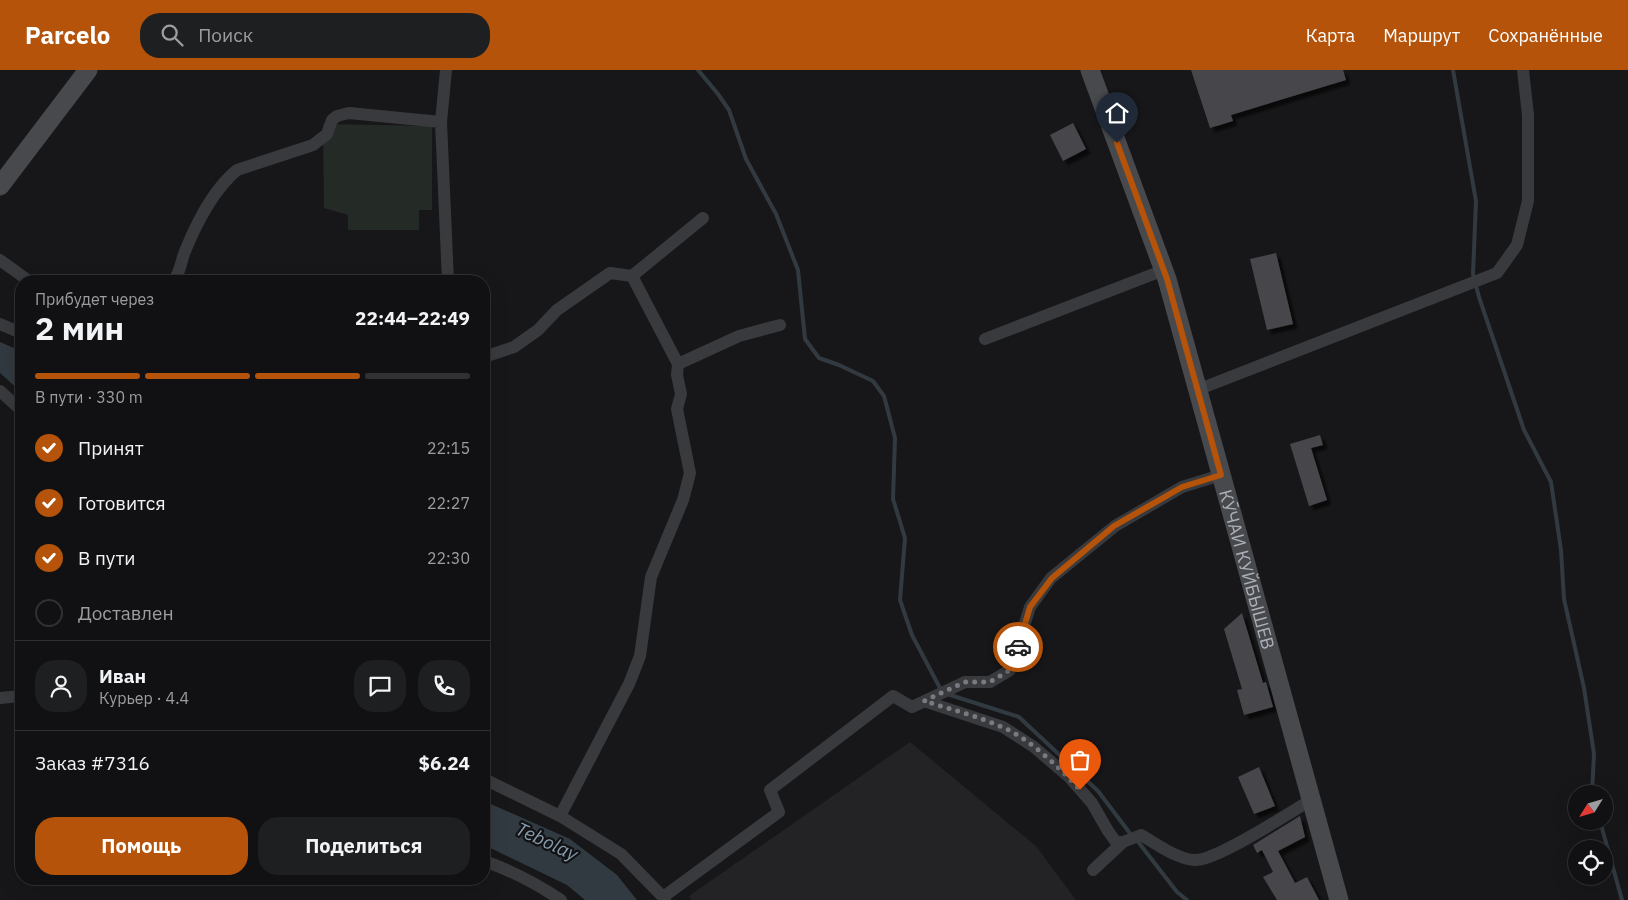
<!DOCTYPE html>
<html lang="ru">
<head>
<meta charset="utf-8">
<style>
  :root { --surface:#111113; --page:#1e1f21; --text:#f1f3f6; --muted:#9c9da0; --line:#303133; --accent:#b45309 }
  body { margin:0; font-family:"IBM Plex Sans",sans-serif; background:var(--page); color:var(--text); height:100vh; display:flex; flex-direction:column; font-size:19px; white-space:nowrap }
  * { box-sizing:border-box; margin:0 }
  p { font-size:16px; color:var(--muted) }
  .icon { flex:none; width:28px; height:28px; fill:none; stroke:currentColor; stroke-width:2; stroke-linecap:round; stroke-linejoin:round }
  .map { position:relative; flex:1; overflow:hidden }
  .sheet { position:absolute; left:15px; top:205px; width:475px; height:610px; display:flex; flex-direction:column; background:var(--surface); border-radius:20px; box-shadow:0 5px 20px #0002,0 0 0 1px var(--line) }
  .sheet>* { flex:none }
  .needle { width:32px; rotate:233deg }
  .controls { position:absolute; left:1568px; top:715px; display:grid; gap:10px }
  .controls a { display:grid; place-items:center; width:45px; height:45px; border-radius:50%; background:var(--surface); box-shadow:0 5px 20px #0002,0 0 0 1px var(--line); font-size:25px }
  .pin { position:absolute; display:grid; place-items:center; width:42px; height:42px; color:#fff; margin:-51px -21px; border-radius:50% 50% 50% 0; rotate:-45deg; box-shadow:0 0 5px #0007 }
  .pin .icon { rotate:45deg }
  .courier { position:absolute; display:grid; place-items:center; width:50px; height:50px; margin:-25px; border:4px solid #b45309; border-radius:50%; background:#fff; color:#222; box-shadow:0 1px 6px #0007 }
  .head em { font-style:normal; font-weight:700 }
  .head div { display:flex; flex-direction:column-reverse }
  .head { display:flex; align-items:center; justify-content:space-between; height:85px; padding:0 20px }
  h1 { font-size:32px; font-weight:700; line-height:38px }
  .bar { display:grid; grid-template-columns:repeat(4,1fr); gap:8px 5px; align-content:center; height:60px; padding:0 20px }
  .bar i { height:6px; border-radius:4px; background:var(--line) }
  .bar .current { background:var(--accent) }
  .bar p { grid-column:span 4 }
  .line { display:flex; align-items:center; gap:12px; padding:0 20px; border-top:1px solid var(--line) }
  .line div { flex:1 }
  .round { display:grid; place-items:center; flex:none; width:52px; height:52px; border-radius:20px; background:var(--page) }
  ol { padding:0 20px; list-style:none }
  li { display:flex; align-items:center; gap:15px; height:55px }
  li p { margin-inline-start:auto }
  li .icon { padding:5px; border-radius:50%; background:var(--accent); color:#fff; stroke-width:4 }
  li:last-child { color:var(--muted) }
  li i { width:28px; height:28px; border:2px solid var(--line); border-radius:50% }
  .button { display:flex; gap:10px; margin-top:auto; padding:10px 20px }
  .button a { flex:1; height:58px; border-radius:20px; background:var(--accent); color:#fff; font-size:20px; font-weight:700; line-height:58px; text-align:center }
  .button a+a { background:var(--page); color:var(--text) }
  header { display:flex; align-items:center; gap:30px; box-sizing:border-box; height:70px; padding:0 25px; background:var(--accent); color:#fff }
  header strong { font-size:24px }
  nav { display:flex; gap:28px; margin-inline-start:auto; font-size:18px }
  .search { width:350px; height:45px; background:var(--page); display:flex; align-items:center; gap:12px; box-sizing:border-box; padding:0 18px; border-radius:20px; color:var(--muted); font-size:19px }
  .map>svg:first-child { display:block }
</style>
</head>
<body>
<header>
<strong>Parcelo</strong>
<div class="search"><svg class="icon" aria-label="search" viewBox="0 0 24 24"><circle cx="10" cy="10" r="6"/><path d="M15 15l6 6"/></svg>Поиск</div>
<nav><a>Карта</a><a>Маршрут</a><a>Сохранённые</a></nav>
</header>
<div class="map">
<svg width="1628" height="830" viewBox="0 0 1628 830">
  <defs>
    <filter id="shadow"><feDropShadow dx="4.5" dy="4.5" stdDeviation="1" flood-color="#0009"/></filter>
  </defs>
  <rect width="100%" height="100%" fill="#171719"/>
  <path fill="#232326" d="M910,672L1036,776L1076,830H691L689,826Z"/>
  <path fill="#242a25" d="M323,54L432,56V140H419V160H348V145L324,138Z"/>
  <path fill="#323a41" d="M0,272L21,281V322L0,303Z
    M484,731L570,769L617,805L637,830H585L567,815L484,775Z"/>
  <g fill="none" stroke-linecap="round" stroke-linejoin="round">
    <path stroke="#323a41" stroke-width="4" d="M698,0L718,24L729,40L746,89L776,144L798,200L805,269L819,288L839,295L873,311L884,326L895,368L893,429L905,468L900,530L912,565L941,620
      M1453,0L1476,131L1473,204L1479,227L1524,360L1551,412L1561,480L1564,529L1584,618L1594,684L1592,724
      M947,624L1019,647L1098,721L1129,762
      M1600,751L1622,830
      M1139,773L1177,822L1187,830"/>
  </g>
  <path fill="#46474b" filter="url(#shadow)" d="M1191,0H1343L1346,10L1231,45L1233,51L1210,58Z
    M1073,53L1086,79L1063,91L1050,65Z
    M1276,183L1293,254L1267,260L1250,189Z
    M1320,365L1323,375L1311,378L1327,430L1309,436L1290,374Z
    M1242,543L1263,613L1266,612L1273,637L1244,645L1237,620L1242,619L1224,559Z
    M1259,697L1275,736L1254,744L1238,707Z
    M1300,746L1305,767L1278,781L1295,813L1307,807L1319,830H1277L1263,807L1273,802L1262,780L1257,783L1253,775Z"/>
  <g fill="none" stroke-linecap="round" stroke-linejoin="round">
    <path stroke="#393a3d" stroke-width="12" d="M446,0L441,52L448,211
      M0,190L29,211
      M173,211C181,203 181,189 186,179C197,152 215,118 237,100L313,75L327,64L332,50L337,46L349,43L441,52
      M0,254L21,263
      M985,269L1164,200
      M484,287L514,277L538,260L557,240L610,203L632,206L703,148
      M678,294L739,266L780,255
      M1197,320L1497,203L1517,175L1528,131V45L1523,0
      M0,321L21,340
      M0,628L21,626
      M924,631L1003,657L1034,677L1069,707L1092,733L1108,761L1116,772H1123L1141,765C1157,774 1175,788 1194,790C1215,792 1289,743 1311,730
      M484,709L560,746L621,784L663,827L665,830
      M560,746L629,614L640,586L651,507L683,430L690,403L677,339L681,324L677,305L678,294L632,206
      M484,791C510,800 537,814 561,830
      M1093,800L1123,772
      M663,827L779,742L770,720L893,626L912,637L965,612H990L1010,600L1030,537L1051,508L1115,456L1182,417L1221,405"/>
    <g stroke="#47494d" stroke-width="19">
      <path id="s1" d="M1090,0L1167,209L1339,830"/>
      <path d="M0,116L88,0"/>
    </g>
  </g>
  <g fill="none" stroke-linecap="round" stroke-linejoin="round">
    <path stroke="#777a80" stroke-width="5" stroke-dasharray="0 9" d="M1018,577L1010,600L990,612H965L924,631C950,639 977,646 1002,657C1029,668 1061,699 1080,720"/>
    <path stroke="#b45309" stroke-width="6" d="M1018,577L1030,537L1052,508L1114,456L1182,417L1221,405L1167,209L1117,73"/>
  </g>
  <g text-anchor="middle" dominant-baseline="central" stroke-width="4.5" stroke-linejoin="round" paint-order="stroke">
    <g font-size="18" fill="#abafb7" stroke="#121214">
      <text stroke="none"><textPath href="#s1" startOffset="524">КӮЧАИ КУЙБЫШЕВ</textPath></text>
    </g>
    <g font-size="19" font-style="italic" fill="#869cae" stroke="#121214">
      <text transform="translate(547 771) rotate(25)">Tebolay</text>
    </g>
  </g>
</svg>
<div class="controls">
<a><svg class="needle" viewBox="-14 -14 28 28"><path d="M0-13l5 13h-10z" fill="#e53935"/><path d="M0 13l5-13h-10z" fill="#9c9da0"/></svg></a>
<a><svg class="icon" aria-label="locate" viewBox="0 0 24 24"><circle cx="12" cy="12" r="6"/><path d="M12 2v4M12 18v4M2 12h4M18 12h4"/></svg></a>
</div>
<div class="pin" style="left:1080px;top:720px;background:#ea580c"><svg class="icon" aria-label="bag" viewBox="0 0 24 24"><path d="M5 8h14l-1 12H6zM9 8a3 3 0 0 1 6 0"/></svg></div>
<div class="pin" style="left:1117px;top:73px;background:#1f2937"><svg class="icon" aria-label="home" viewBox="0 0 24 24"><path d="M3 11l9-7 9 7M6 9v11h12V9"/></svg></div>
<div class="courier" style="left:1018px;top:577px"><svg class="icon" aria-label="car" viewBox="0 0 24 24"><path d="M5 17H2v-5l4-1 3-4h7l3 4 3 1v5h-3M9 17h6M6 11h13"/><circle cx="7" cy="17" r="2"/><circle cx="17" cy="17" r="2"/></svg></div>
<section class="sheet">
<div class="head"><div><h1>2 мин</h1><p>Прибудет через</p></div><em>22:44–22:49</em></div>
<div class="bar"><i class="current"></i><i class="current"></i><i class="current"></i><i></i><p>В пути · 330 m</p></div>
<ol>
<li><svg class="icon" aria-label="check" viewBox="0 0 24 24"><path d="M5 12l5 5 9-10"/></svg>Принят<p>22:15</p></li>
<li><svg class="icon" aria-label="check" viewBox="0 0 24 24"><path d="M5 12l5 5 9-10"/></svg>Готовится<p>22:27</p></li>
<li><svg class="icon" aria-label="check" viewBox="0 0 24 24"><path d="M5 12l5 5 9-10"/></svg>В пути<p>22:30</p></li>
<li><i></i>Доставлен</li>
</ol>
<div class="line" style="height:90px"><a class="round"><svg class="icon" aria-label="person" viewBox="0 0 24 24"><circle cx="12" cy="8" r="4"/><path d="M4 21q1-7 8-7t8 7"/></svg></a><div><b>Иван</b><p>Курьер · 4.4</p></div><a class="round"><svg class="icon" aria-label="chat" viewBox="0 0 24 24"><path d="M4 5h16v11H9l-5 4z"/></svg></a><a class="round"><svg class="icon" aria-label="phone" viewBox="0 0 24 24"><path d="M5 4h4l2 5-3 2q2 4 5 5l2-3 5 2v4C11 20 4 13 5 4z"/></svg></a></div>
<div class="line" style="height:65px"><div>Заказ #7316</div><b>$6.24</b></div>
<div class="button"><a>Помощь</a><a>Поделиться</a></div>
</section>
</div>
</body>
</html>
